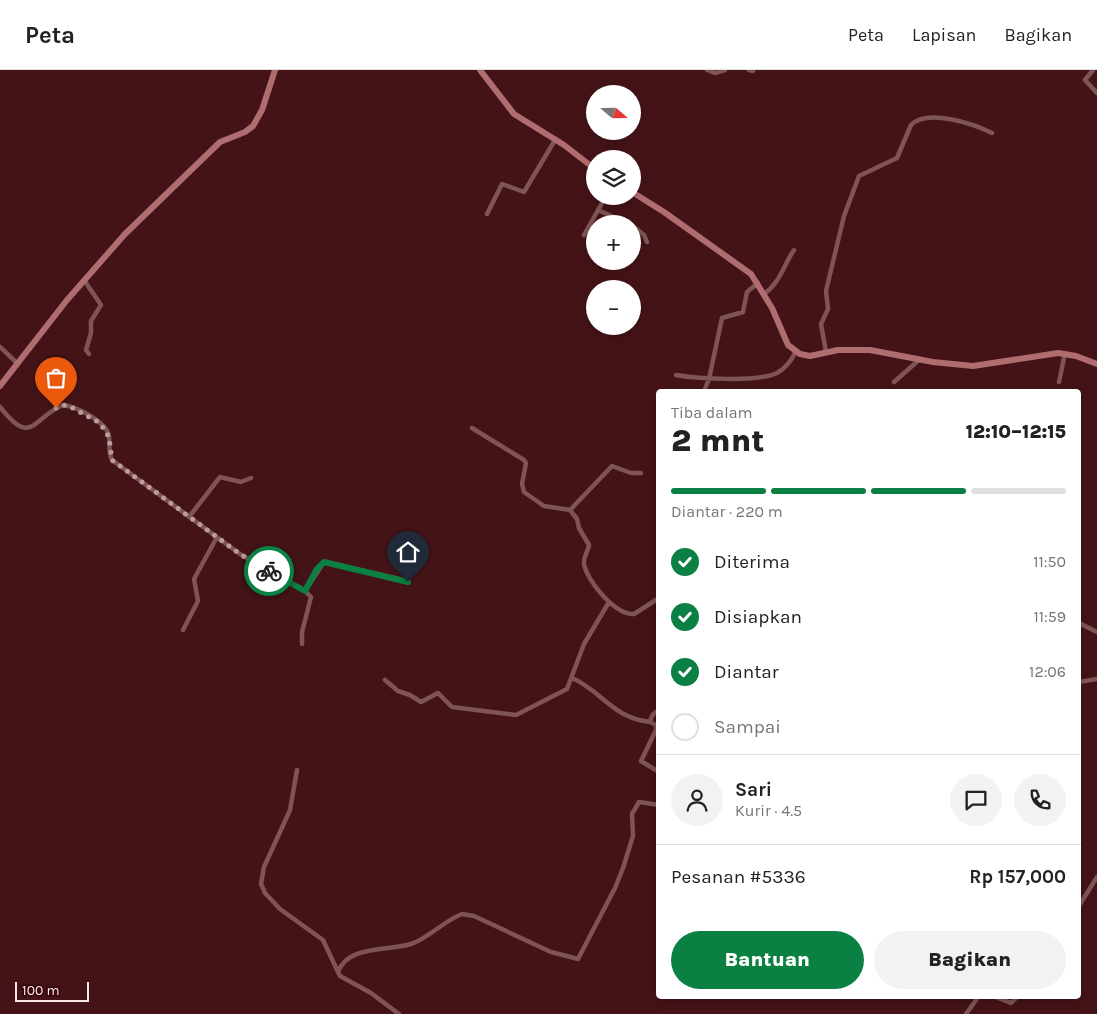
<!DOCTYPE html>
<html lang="id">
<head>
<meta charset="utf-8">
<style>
  :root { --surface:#fff; --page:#f2f2f2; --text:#222; --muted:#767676; --line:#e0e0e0; --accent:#0b8043 }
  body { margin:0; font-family:Karla,sans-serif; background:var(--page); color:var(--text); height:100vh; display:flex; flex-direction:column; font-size:19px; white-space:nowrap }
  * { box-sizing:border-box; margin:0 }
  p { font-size:16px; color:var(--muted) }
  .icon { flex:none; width:28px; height:28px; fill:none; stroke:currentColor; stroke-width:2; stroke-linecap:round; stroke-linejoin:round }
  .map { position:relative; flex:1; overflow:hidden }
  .sheet { position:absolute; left:656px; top:319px; width:425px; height:610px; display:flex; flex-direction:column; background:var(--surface); border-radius:5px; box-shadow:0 2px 8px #0003 }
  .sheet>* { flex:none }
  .needle { width:32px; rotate:110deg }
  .controls { position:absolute; left:586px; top:15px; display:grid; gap:10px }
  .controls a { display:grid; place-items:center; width:55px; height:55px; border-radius:50%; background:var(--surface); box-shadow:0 2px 8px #0003; font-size:25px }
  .scale { position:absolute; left:15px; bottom:12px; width:74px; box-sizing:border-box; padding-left:5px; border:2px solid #fce7e7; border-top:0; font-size:14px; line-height:18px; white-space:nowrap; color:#fce7e7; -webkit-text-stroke:4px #39080e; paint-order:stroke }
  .pin { position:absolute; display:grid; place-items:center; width:42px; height:42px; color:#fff; margin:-51px -21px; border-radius:50% 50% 50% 0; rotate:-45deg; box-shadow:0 0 5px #0007 }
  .pin .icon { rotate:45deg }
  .courier { position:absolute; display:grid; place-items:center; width:50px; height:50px; margin:-25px; border:4px solid #0b8043; border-radius:50%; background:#fff; color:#222; box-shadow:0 1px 6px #0007 }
  .head em { font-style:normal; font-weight:800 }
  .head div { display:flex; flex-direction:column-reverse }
  .head { display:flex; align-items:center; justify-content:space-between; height:85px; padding:0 15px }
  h1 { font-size:32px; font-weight:800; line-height:38px }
  .bar { display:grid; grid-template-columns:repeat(4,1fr); gap:8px 5px; align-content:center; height:60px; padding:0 15px }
  .bar i { height:6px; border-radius:4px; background:var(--line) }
  .bar .on { background:var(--accent) }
  .bar p { grid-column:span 4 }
  .line { display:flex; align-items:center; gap:12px; padding:0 15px; border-top:1px solid var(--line) }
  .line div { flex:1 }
  .round { display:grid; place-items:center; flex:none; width:52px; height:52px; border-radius:26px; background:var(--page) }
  ol { padding:0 15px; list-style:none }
  li { display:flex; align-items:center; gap:15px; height:55px }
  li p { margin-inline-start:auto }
  li .icon { padding:5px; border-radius:50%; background:var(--accent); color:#fff; stroke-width:4 }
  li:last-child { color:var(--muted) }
  li i { width:28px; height:28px; border:2px solid var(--line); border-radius:50% }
  .action { display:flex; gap:10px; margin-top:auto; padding:10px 15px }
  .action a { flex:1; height:58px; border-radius:30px; background:var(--accent); color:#fff; font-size:20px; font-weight:800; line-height:58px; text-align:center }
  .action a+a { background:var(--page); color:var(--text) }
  header { display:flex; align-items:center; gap:30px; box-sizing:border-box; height:70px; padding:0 25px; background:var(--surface); border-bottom:1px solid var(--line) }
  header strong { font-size:24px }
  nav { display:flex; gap:28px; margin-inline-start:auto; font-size:18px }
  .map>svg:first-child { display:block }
</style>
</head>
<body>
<header>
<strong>Peta</strong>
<nav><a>Peta</a><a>Lapisan</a><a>Bagikan</a></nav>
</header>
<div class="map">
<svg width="1097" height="944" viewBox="0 0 1097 944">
  <rect width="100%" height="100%" fill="#441317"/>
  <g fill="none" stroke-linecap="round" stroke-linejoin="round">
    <path stroke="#7f5455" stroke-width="4.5" d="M707,0L715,3L725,0
      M749,0L753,1
      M1093,0L1085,10L1097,23
      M598,140L629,154
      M487,144L502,114L524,122L555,70
      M632,155L644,165L647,172
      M584,165L606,126
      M84,210L101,235L91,251V263L86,280L89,284
      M764,224C780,213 783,196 794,180
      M0,277L18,294
      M826,282L821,254L828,239L826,221L844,146L859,106L897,88L911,55C927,38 974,54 992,63
      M676,305C698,309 758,312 777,303C786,298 791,291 795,283
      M894,312L920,289
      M1059,312L1065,283
      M704,321L709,309L722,248L743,242L747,222L758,213
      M0,337C32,378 32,348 63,335C77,337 106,351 109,366C110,374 108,383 112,390L240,484L305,521L324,492L408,511
      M472,358L524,390L526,393L522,414L524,422L544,436L570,440L577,449L579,458L589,475C588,482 583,487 584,494C587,511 615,545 634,544L659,528
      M570,440L612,396L631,403H641
      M189,447L220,407L241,412L251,408
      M1079,553L1097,562
      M183,560L198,531L194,509L217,467
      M302,574V562L311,527L305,521
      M572,608C601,620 612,648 650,652
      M385,610L398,621L410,625L421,632L438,623L452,637L516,645L567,619L584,574L609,532
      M1079,612L1097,609
      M659,641C653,642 651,647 650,652L656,655V660L641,691L659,702
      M297,700L290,740L264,797L261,814L265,823L280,839L323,870L338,902
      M1079,836L1097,807
      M993,926L1011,933L1018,926
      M399,944L371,923L340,906L338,902C348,875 388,881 411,874C429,868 445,850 462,844L474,846L551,882L578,889L615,818L623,798L633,766L632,744L639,732L659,735
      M966,944L979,926"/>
    <path stroke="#b06d6f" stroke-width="6" d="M480,0L514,44L564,75L595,99
      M632,122L664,142L751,204L772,238L788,275L800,284L810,286L838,280H870L933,292L973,296L1058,283L1076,286L1097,294
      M0,316L67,230L125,164L220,72L245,62L253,56L262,40L275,0"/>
  </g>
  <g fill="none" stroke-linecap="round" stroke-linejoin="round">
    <path stroke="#bc9d9e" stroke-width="5" stroke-dasharray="0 9" d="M56,338L63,335L69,336L100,353L109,367L112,390L240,484L269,501"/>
    <path stroke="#0b8043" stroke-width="6" d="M269,501L305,521L317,499L324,492L408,512"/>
  </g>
</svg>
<div class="controls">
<a><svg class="needle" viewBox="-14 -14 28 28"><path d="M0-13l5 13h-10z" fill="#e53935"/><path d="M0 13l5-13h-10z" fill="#767676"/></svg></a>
<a><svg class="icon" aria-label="layers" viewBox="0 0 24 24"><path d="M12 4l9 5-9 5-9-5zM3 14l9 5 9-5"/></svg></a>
<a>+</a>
<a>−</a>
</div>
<div class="scale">100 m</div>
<div class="pin" style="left:56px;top:338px;background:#ea580c"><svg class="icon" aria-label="bag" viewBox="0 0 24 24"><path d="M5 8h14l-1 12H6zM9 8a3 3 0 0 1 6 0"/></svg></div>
<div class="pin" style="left:408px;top:512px;background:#1f2937"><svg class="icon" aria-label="home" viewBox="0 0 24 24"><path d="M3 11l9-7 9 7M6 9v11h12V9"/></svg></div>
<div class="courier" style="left:269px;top:501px"><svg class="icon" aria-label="bike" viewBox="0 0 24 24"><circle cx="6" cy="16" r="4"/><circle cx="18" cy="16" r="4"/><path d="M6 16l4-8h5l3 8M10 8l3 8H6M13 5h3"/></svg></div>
<section class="sheet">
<div class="head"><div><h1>2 mnt</h1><p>Tiba dalam</p></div><em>12:10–12:15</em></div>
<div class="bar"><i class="on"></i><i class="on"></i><i class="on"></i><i></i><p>Diantar · 220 m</p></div>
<ol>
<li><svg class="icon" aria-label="check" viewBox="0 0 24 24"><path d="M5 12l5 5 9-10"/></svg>Diterima<p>11:50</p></li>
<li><svg class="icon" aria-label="check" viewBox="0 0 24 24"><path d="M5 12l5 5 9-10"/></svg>Disiapkan<p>11:59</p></li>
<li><svg class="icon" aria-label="check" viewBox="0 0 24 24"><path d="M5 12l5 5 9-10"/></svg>Diantar<p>12:06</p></li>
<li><i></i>Sampai</li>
</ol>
<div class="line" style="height:90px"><a class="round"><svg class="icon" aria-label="person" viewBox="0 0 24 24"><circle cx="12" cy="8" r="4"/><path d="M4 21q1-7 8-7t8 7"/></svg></a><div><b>Sari</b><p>Kurir · 4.5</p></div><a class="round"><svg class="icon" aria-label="chat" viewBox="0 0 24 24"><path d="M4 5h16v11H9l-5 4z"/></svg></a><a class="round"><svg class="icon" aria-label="phone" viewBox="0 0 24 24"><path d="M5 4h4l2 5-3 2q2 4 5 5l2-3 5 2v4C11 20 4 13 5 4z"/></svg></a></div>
<div class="line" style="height:65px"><div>Pesanan #5336</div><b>Rp 157,000</b></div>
<div class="action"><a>Bantuan</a><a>Bagikan</a></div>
</section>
</div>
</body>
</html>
